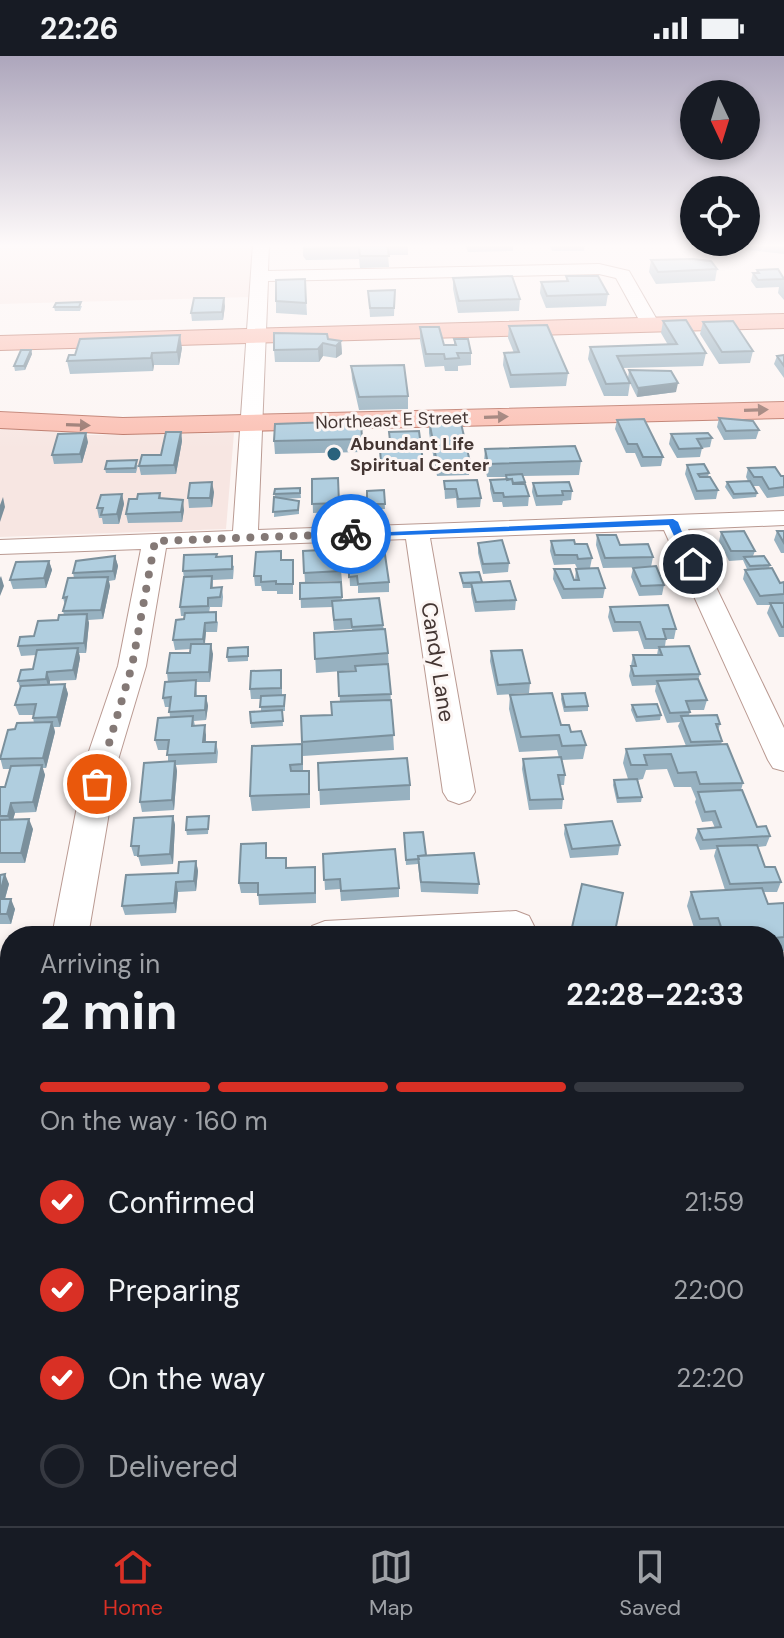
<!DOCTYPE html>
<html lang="en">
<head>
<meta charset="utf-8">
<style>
  :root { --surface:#171b24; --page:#20242c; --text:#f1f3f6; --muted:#9ea1a6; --line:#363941; --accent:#d93025 }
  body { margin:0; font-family:"DM Sans",sans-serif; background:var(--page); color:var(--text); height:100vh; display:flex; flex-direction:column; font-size:30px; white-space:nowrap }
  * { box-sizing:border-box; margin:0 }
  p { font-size:26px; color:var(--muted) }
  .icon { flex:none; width:44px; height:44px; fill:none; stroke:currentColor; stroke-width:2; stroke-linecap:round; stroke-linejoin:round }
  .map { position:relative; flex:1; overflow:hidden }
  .drawer { position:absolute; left:0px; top:870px; width:784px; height:600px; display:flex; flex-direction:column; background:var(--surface); border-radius:32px 32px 0 0; box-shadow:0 4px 12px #0003 }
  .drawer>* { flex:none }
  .needle { width:52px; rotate:176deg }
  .fabs { position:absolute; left:680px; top:24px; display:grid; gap:16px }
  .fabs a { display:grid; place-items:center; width:80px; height:80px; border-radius:50%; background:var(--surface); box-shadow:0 4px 12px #0003; font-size:40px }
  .pin { position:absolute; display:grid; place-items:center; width:68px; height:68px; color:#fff; margin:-34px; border:4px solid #fff; border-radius:50%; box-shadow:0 2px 8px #0007 }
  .courier { position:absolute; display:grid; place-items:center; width:80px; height:80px; margin:-40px; border:6px solid #1a73e8; border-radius:50%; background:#fff; color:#222; box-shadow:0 2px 10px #0007 }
  .head em { font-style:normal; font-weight:700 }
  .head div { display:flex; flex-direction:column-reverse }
  .head { display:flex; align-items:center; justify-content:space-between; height:136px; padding:0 40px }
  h1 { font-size:52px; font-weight:700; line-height:60px }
  .bar { display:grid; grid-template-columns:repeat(4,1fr); gap:12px 8px; align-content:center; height:96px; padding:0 40px }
  .bar i { height:10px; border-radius:6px; background:var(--line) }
  .bar .on { background:var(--accent) }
  .bar p { grid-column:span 4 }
  ol { padding:0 40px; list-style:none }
  li { display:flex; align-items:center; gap:24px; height:88px }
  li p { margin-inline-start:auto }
  li .icon { padding:8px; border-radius:50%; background:var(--accent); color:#fff; stroke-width:4 }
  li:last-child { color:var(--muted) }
  li i { width:44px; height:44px; border:4px solid var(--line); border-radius:50% }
  .status { display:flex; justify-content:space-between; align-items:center; height:56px; padding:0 40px; background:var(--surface); direction:ltr }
  .status svg { height:22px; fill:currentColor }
  .menu { display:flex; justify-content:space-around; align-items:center; height:112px; border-top:2px solid var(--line); background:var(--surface); font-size:22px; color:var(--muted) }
  .menu a { display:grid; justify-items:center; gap:4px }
  .menu .on { color:var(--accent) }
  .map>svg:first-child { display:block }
</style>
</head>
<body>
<div class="status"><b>22:26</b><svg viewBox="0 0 49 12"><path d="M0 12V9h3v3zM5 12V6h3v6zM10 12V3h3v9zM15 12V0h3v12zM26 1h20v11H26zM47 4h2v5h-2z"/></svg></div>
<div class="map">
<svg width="784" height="1470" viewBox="0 0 784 1470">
  <rect width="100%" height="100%" fill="#fcf5f3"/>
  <path fill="#f7e6e2" d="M0,188H254L252,241L0,248Z
    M0,370L82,379L234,377L226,473L0,481Z
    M774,1258H784V1470H497L496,1460H774Z"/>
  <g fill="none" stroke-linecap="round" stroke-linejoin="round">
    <defs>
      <path id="minor" d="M253,188H269L268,215L599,208L629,215L660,269L658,273H644L616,222L599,218L268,225L258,474L784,455V469L688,473L784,672V715L773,712L768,704L664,474L430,482L475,736L470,744L459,748L448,744L443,736L406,483L166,492L146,610L118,704L88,880H52L86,704L118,610L141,493L0,498V484L233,475Z
        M516,855L529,860L534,870L529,880H307L312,870L325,865Z
        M10,1182V1279L0,1284V1186Z
        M784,1204V1250L774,1251V1205Z
        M449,1460H503L504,1470H450Z"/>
      <path id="major" d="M784,258V272L0,294V280Z
        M784,346V362L123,378L0,372V356L123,362Z"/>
    </defs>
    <use href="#minor" stroke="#ba9a92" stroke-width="2"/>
    <use href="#major" stroke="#ba7464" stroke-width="2"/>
    <use href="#minor" fill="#fff" fill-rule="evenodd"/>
    <use href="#major" fill="#fbbfb2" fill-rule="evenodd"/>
  </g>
  <path fill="#97b1c0" d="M303,188H408V199H388L389,211L360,212L359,203L306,204L303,200Z
    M465,188H513V195L468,196Z
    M549,188H585L584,195H552Z
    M732,188H784V198L731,192Z
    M651,204L717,213L715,225L656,228L649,216Z
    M757,214L784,222V244L778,237L779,231L756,232L751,225L753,217H756Z
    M566,220L608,238L606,250L546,252L540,237L541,226L566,225Z
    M453,222L520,243L519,255L458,257L453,233Z
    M305,223L307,259L276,257V245Z
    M395,234L394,260L370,261L368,235Z
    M82,250L80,255H55L54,251Z
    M225,250L223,264L192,265L191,257Z
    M663,265L706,297L703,310L623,312L628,322L629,314L676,336L637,341L630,327L628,340H604L588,303L590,291L668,289L661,277Z
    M703,266L753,295L750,307L719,308L700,278Z
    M509,270L568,317L566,330L510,332L503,309L504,297H514L508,282Z
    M420,271L444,289H454V283L471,297V309L458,310V315H445L444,310L425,311L420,284Z
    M328,283L341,285L342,298L336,302L323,300L319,306H275L274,294Z
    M182,292L179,309H154L153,315L70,318L67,305Z
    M31,294L32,298L25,314L15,315L14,310Z
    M784,299V322L774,308L777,300Z
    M351,310L408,340V353L359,354L352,323Z
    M719,362L759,374L756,383L724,384L717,371Z
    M429,364L470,406L469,419L437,420L429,377Z
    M617,364L663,401L661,410L641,411L635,397H626L615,373Z
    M181,376L182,385L176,418L141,419L139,410L161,399Z
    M389,376L423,406V415L381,416L380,393H390Z
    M671,378L712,382L710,391L702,392L700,401L677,402L669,388Z
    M362,383V396L275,398L274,385Z
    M88,386L82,407L54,408L52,399Z
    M485,393L581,405L579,419L523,420L529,440L528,450L503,451L502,446H493L490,433V424H505L506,421H487L484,406Z
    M138,409L136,417H106L105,413Z
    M687,409L709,417L708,421L718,434L716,443L695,444L685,418Z
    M748,412L784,420V440L767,442L759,430H753L757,437L756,441L733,443L725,431L727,426L748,425L746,421Z
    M338,422L340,456L313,457L312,423Z
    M444,425L481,442L480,451L457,452L456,442L445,443Z
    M533,427L572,435L571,444L563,445L562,449L536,450L532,436Z
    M300,432L301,442L282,443L299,445V458L274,461L275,433Z
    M384,434L385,453H368L367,435Z
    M214,436L212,451L189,452L188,442Z
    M160,437L161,442L184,454L182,466L128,467L126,458L137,443Z
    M122,438L124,448L119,468H103L102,462H99L97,452Z
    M777,475H784V497H781L774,484Z
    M721,476L755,495L753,500L770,509L769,512L780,527L784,526V581H779L767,557L770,549H757L743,523L745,514L747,513L743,504L729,505L719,485Z
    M597,479L653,501L651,511L603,512L596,489Z
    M551,485L575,488L592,502L590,512H577L575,508L554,509L550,495Z
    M478,487L509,507L508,516L483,518L478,497Z
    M339,493L342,525L305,526L303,495Z
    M355,493L389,526V536L358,537V530H350L349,512H356Z
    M115,500L118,510L115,524L109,525L110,530L103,563L88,564L89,567L86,597H79L80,602L76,624L50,625V629L65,628L68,638L60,671H54L55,676L46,712H42L45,719L36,756L15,757L13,764L33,773L25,807H0V731H5L10,713H3L0,701L15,673L34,667L33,662V659H19L15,649L20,632L18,625L33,613L36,599L21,600L18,590L58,564L64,559L63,555L65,549L63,542L74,522L73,517Z
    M217,501L234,510L233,523L213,524V531H222L223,541L222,551H210L209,557L218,566L217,576H206L205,588L213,598L210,626H196L197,640H206L208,650L206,664L194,665L195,670L206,679V686H216L218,696L217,707L176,709L177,715L174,754L142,756L140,746L168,705V694H158L155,684L170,661L169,651H165L163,642L168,626L167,617L190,597L191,593L175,594L173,584L185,560H181L180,551L184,522L183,515Z
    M282,504H293V538H277V535H262L261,530H255L254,520Z
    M49,505L52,514L46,532L13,533L10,524Z
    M633,512L664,529L662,539L639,540L631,521Z
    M554,513L575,524L576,513L605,532L603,542L562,543L553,523Z
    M460,517L516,544L515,554L475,556L471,537V532H463Z
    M341,526L342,545L383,569L388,597L394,694L303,700V715L310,729V752L252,755L250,740L302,688L301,660L332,659L340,646L338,616L356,615V614L316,617L314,577L352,575V573L334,574L332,551L301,552L300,527Z
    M610,551L676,573L674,583H666L665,590L700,618L698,624L707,644L704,654H690L689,660L720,668L718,675L722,685L721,689L743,727L741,734L757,771L770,780L766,790L758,791L765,811L781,826L777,836H763L768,848L784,847V895L774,896V880H714L713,877L696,878L687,850L691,836L725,834L714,800L716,793L700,794L695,782L698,773L715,772L712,765L702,766L695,746L696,743L691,731H674L667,713L646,714L643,723L638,724L642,741L641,746L617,747L613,729L614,724L628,723L623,707L626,693L686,690L678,670L680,666L667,667L655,635L656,629L632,630L629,620L633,599H657L658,593H644L638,575L613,576L608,561Z
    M248,591V605L228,606L227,601Z
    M491,595L530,627L529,637L497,639L490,605Z
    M282,623V639H285V655H282L283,670L251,672L250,656L261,655V643H251L250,633Z
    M562,638L588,650V655L564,656L561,643Z
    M510,639L561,669L586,689L583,703L562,704L565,719L564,729H560L563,743L562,753L529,754L522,713L523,703L559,702L557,694L519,696L509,653Z
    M632,649L661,659L660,664L636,666L631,654Z
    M318,707L410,729V744L320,749Z
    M173,760L175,769L173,808L141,810L138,800H134L131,790Z
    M209,760L208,778L187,779L186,774Z
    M565,769L620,789L618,799L570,802L564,778Z
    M404,777L426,799L479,828L478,838L421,836L418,808L406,809Z
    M267,797V802L287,812L316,820V847L259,849L258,837H241L239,827Z
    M323,798L399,832V841L341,845L340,833L325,834Z
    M196,805L198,815L196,835L178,836L176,857L125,859L122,850Z
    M0,819L9,828L5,843L15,853L11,868H0Z
    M774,901L784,911V969L780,970L774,953Z
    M784,1053V1087H781L774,1066V1054Z
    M774,1090H784V1144H774Z
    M0,1364L10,1460H44L43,1467L0,1470Z
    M216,1460V1469L140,1470Z
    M343,1460H381V1465L344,1468Z
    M589,1460H774L784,1470H590Z"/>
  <path fill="#7b909c" d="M224,242L225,250L223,264L222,256Z
    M180,279L182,292L179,309L177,296Z
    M341,285L342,298L336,302V290Z
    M323,287V300L319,306L318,293Z
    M31,294L32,298L25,314L24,310Z
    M152,297L154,309L153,315L151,302Z
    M678,327L676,336L637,341L638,332Z
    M181,376L182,385L176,418L174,409Z
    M86,377L88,386L82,407L80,398Z
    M212,426L214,436L212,451L210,442Z
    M122,438L124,448L119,468L117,458Z
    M3,441L5,451L0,466V449Z
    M183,444L184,454L182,466L181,456Z
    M115,500L118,510L115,524L113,515Z
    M49,505L52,514L46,532L44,522Z
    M1,520L4,530L0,540V522Z
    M108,521L110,530L103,563L101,554Z
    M87,558L89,567L86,597L84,587Z
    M205,567L206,576L204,593L203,583Z
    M211,588L213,598L210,626L209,616Z
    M78,592L80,602L76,624L73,614Z
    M47,616L50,625L49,633L46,623Z
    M65,628L68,638L60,671L57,661Z
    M206,640L208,650L206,664L205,654Z
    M52,666L55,676L46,712L43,702Z
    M205,669L206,679L205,696L203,686Z
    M175,705L177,715L174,754L172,744Z
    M42,709L45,719L36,756L33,746Z
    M11,747L15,757L11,770L8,760Z
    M173,760L175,769L173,808L170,798Z
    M29,763L33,773L25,807L21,797Z
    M196,805L198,815L196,835L194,825Z
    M5,818L9,828L2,853L0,847V837Z
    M176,826L178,836L176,857L174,847Z
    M11,843L15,853L11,868L7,858Z
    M36,1460H44L43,1467Z
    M212,1460H216V1469L212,1462Z"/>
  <path fill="#b0cedf" stroke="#7b909c" stroke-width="2" d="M303,188H387L389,200H360L359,191L305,193Z
    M692,203L711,205L717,213L658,216L651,204Z
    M778,213L784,223L758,224L753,217H759L757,214Z
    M512,220L520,243L459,245L453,222Z
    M566,220H598L608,238L547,240L541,226L568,225Z
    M305,223L306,247L276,245V224Z
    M395,234L394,252H370L368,235Z
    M194,242H224L222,256L191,257Z
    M81,246L79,251H54L56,247Z
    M686,264L706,297L617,300L630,327L606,328L590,291L677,288L663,265Z
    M733,265L753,295L722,296L703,266Z
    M547,269L568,317L511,319L504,297L519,296L509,270Z
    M420,271H439L444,289H456L454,283H468L471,297H457L459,302L445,303L444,298H426Z
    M274,277L327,278L328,283L341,285L336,290L323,287L318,293L274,294Z
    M180,279L177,296L152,297L151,302L67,305L69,299H75L80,283Z
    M21,294H31L24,310H14Z
    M784,299V310L777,300Z
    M404,309L408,340L359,341L351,310Z
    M629,314L671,315L678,327L638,332Z
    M719,362L753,365L759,374L726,375Z
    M460,363L470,406L437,407L429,364Z
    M644,363L663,401H643L637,388H628L617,364Z
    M361,365L362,383L274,385L275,368Z
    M419,375L423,406L381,407L380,393H391L389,376Z
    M166,376H181L174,409L139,410L142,399H161Z
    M86,377L80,398L52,399L58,378Z
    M708,377L712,382L697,383L702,392L679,393L671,378Z
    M575,390L581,405L488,408L485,393Z
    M137,404L135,412L105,413L107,405Z
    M704,408L709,417L698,418L700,421H710L718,434L697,435L687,409Z
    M775,411L781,420H784V431L769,433L762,421H754L748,412Z
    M522,418L525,426L513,427L512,423L507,424L506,419Z
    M338,422L339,447L312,448V423Z
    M512,423L513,428H525L529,440L504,441L503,437H494L490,424Z
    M477,424L481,442L458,443L456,433H445L444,425Z
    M750,425L757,437L734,438L727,426Z
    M212,426L210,442H188L190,427Z
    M569,426L572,435H562L563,439L537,440L533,427Z
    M300,432V437L274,438L275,433Z
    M384,434L385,448H367V435Z
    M160,437L159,442L183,444L181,456L126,458L129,443H137L138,438Z
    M122,438L117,458L101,459L103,452H97L101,439Z
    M274,441L299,445L298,454L273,456Z
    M744,475L755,495H731L721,476Z
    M777,475H784V487Z
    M597,479H616L620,489L648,488L653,501L605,502Z
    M502,484L509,507L483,508L478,487Z
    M574,484L575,488H587L592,502L578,503L577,499H555L551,485Z
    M384,492L389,526L358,528L357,520L349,521V512H357L355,493Z
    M339,493L341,515L304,517L303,495Z
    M281,495V504H293V528H276V525L261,526V520H254L256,496Z
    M217,498L216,501L232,500V513L183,515L184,499Z
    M115,500L113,515L73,517L76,505Z
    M764,500L770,509L750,510L744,501Z
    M49,505L44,522L10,524L16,506Z
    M656,510L664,529L641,530L633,512Z
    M598,512L605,532L564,533L554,513H570L574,524H579L576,513Z
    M772,512L780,527L784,526V538L760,540L745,514Z
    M479,516L482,526L463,527L460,517Z
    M212,520L211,532L222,531L220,541L208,542V550L180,551L184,521Z
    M108,521L101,554L63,555L67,541L63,542L68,522Z
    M510,525L516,544L476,546L471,527Z
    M341,526L342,541L300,543V527Z
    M379,542L383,569L352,571L351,563L334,564L332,545Z
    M770,547H784V571H782Z
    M668,549L676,573H663L666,583H646L640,566H615L610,551Z
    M216,556V566L205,567L203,583L173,584L176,564L184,563L185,557Z
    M87,558L84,587L18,590L20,581L34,580L38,565L58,564L59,559Z
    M385,573L388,597L315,603L314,577Z
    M191,588H211L209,616L167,617L170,597H190Z
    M689,590L700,618L634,620L631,610H636L633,599H662L659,591Z
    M248,591V600L227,601L228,592Z
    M78,592L73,614L47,616L46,623L18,625L21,614L33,613L37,594Z
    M522,594L530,627L498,629L491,595Z
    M388,608L391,638L339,640L338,616L356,615L355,610Z
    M281,614V632L250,633L251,615Z
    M698,623L707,644L686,645L690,656L670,657L657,625Z
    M196,624L195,640H206L205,654L169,656L171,641L163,642L165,626Z
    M65,628L57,661L33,662L36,648L15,649L21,630Z
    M552,637L561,669H569L571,676L581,675L586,689L562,690L559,679L521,681L510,639Z
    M585,637L588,650L565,651L562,638Z
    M285,639L284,650L260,651L261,640Z
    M391,644L394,679L302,686L301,660L332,659L331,646Z
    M657,648L661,659L637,661L632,649Z
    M282,654L283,665L251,667L250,656Z
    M717,659L720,668H716L722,685L691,686L681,660Z
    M193,660L192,670L205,669L203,686H216L215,697L167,699L169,684H155L158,662Z
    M52,666L43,702L0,703L8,674L15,673L17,667Z
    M302,688V708L290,709L291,715H309V738L250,740L252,690Z
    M727,688L743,727L700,728L696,716L678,717L671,698L644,699L647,709H631L626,693Z
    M561,701L565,719H558L563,743L530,744L523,703Z
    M407,702L410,729L319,734L318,707Z
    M175,705L172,744L140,746L144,707Z
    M42,709L33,746L11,747L8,760H0V731H5L11,710Z
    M637,723L642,741L618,742L614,724Z
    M742,734L757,771L766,770L770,780L703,784L698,773L721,771L715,755L705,756L698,736Z
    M173,760L170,798L138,800L139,790H131L134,762Z
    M209,760L208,773L186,774L187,761Z
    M29,763L21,797H0V764Z
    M612,765L620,789L572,793L565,769Z
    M423,776L426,799L418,800L419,803L406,804L404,777Z
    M266,787V802H286V812L315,811V837L258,839V827H239L241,788Z
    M757,789L765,811H775L781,826L730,828L717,790Z
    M395,793L399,832L341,835L340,823L324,824L323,798Z
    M474,797L479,828L421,826L418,800Z
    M196,805L194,825L176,826L174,847L122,850L126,819L178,817L179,806Z
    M5,818L0,837V819Z
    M582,828L623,837L614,880H570Z
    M762,832L768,848L784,847V881L774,882V880H724L718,862L700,863L691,836Z
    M0,843H11L7,858H0Z
    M780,900L784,911V958L774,933V901Z
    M784,1053V1083L774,1054Z
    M774,1090H784V1136H774Z
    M774,1311L784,1319V1470H596L595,1460H774Z
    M10,1363V1460H31L0,1463V1364Z
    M140,1460H212V1462L140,1470Z
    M343,1460H381V1463L343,1465Z"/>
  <defs><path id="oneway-solid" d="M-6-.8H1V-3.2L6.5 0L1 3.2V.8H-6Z" transform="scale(2)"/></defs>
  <g fill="#96746c">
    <use href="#oneway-solid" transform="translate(756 354) rotate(-2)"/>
    <use href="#oneway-solid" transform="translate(496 361) rotate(-2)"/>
    <use href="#oneway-solid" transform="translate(78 369) rotate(2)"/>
  </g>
  <linearGradient id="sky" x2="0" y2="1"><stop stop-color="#ada6bc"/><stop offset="0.48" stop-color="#fefafa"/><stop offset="1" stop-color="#fefafa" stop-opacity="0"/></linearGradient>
  <rect width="784" height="394" fill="url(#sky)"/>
  <path fill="#1a73e8" d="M673,463L678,466L696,511L687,508L669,469L351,481L346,478Z"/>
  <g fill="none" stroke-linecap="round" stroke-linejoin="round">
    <path stroke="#847976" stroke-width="8" stroke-dasharray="0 14.4" d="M97,728L132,610L155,485L351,478"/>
  </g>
  <circle fill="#2a627c" stroke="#fcf5f3" stroke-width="3" cx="334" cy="398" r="8"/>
  <g text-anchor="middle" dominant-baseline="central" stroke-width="6" stroke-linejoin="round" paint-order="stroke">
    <g font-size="18" fill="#443633" stroke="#fcf5f3">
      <text transform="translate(392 364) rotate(-2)">Northeast E Street</text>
    </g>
    <g font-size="18" font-weight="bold" fill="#443633" stroke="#fcf5f3" text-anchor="start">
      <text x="350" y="388">Abundant Life<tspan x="350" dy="21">Spiritual Center</tspan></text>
    </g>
    <g font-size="22" fill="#443633" stroke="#fcf5f3">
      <text transform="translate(438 606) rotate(81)">Candy Lane</text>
    </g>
  </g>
</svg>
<div class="fabs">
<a><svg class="needle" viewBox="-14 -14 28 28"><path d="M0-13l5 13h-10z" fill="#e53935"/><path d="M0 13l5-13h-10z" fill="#9ea1a6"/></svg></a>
<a><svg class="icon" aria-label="locate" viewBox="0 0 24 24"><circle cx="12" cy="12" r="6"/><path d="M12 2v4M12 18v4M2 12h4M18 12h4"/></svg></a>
</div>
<div class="pin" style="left:97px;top:728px;background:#ea580c"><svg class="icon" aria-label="bag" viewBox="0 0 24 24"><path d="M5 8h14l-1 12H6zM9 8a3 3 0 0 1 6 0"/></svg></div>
<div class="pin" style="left:693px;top:508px;background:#1f2937"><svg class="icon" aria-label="home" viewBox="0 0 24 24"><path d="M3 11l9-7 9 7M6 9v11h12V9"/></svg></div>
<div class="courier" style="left:351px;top:478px"><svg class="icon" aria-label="bike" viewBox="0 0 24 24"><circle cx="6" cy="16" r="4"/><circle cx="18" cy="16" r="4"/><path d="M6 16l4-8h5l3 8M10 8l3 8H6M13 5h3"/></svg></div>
<section class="drawer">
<div class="head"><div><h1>2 min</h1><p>Arriving in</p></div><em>22:28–22:33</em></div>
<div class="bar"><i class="on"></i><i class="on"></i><i class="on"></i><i></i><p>On the way · 160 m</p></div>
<ol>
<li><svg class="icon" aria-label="check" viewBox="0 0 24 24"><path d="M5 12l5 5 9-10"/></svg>Confirmed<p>21:59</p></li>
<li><svg class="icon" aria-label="check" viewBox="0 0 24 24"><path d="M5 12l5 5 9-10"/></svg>Preparing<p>22:00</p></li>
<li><svg class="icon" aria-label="check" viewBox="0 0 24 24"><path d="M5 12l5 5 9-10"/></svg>On the way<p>22:20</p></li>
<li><i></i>Delivered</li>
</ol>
</section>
</div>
<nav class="menu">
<a class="on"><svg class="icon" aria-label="home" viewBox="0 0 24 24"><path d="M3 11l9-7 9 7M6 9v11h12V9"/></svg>Home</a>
<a><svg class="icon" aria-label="map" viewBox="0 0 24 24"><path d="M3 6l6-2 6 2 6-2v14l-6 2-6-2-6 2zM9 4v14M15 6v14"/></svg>Map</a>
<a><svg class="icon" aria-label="saved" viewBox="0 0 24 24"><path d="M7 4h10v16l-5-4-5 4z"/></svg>Saved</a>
</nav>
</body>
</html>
